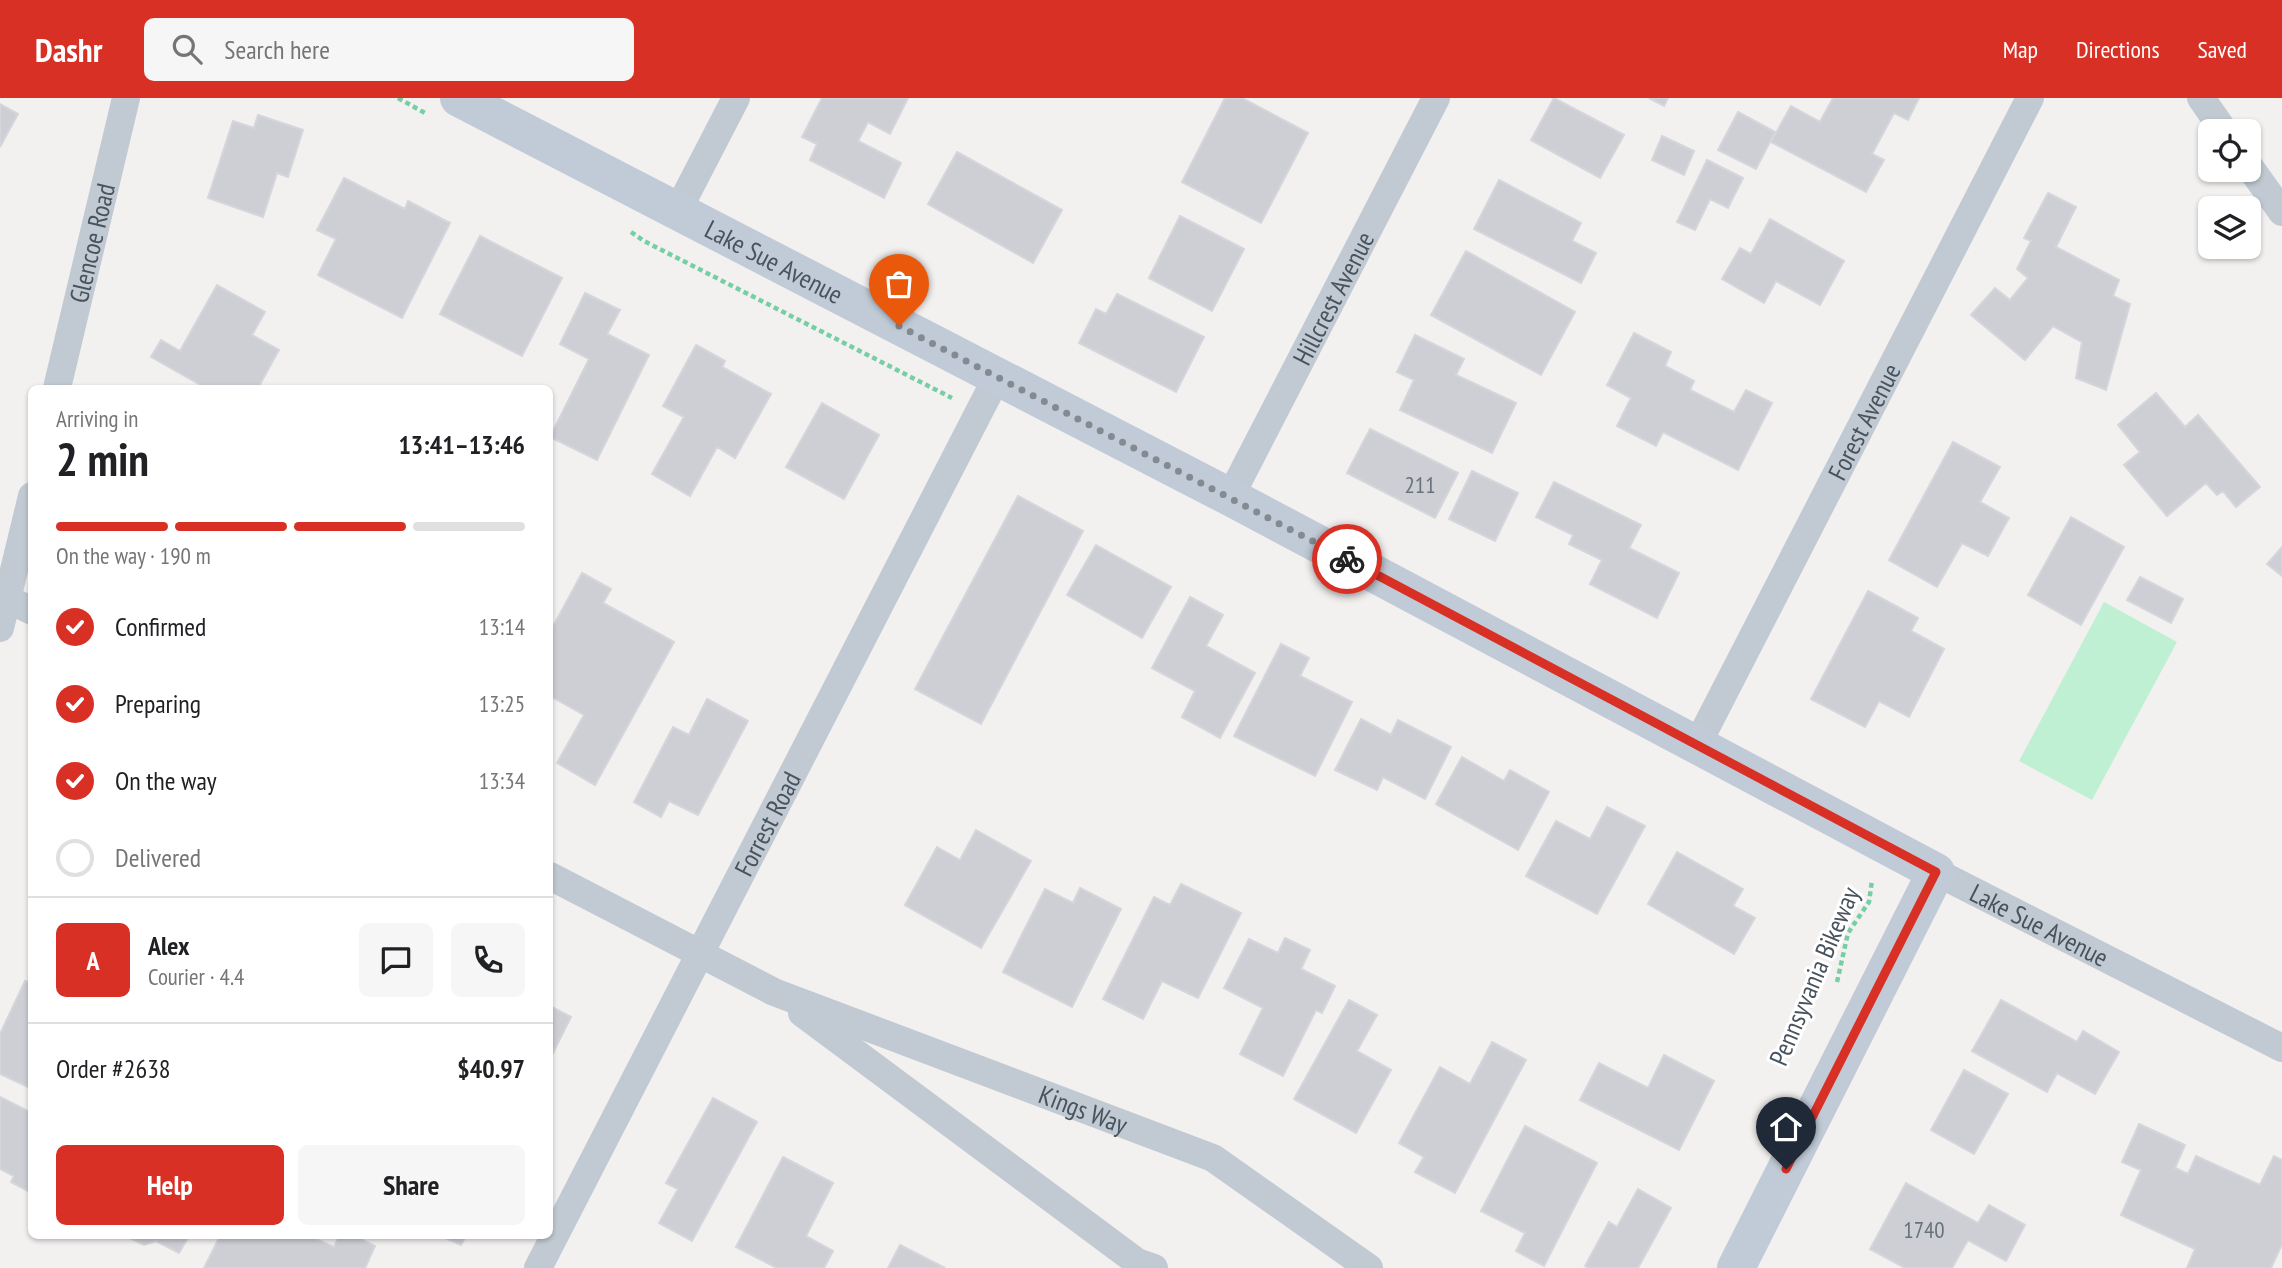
<!DOCTYPE html>
<html lang="en">
<head>
<meta charset="utf-8">
<style>
  :root { --surface:#fff; --page:#f6f6f6; --text:#202124; --muted:#757577; --line:#e0e0e0; --accent:#d93025 }
  body { margin:0; font-family:"PT Sans Narrow",sans-serif; background:var(--page); color:var(--text); height:100vh; display:flex; flex-direction:column; font-size:26px; white-space:nowrap }
  * { box-sizing:border-box; margin:0 }
  p { font-size:23px; color:var(--muted) }
  .icon { flex:none; width:38px; height:38px; fill:none; stroke:currentColor; stroke-width:2; stroke-linecap:round; stroke-linejoin:round }
  .map { position:relative; flex:1; overflow:hidden }
  .drawer { position:absolute; left:28px; top:287px; width:525px; height:854px; display:flex; flex-direction:column; background:var(--surface); border-radius:10px; box-shadow:0 2px 5px #0004 }
  .drawer>* { flex:none }
  .fabs { position:absolute; left:2198px; top:21px; display:grid; gap:14px }
  .fabs a { display:grid; place-items:center; width:63px; height:63px; border-radius:10px; background:var(--surface); box-shadow:0 2px 5px #0004; font-size:35px }
  .pin { position:absolute; display:grid; place-items:center; width:60px; height:60px; color:#fff; margin:-72px -30px; border-radius:50% 50% 50% 0; rotate:-45deg; box-shadow:0 0 7px #0007 }
  .pin .icon { rotate:45deg }
  .courier { position:absolute; display:grid; place-items:center; width:70px; height:70px; margin:-35px; border:5px solid #d93025; border-radius:50%; background:#fff; color:#222; box-shadow:0 2px 9px #0007 }
  .headline em { font-style:normal; font-weight:600 }
  .headline div { display:flex; flex-direction:column-reverse }
  .headline { display:flex; align-items:center; justify-content:space-between; height:119px; padding:0 28px }
  h1 { font-size:46px; font-weight:600; line-height:52px }
  .bar { display:grid; grid-template-columns:repeat(4,1fr); gap:10px 7px; align-content:center; height:84px; padding:0 28px }
  .bar i { height:9px; border-radius:5px; background:var(--line) }
  .bar .active { background:var(--accent) }
  .bar p { grid-column:span 4 }
  .line { display:flex; align-items:center; gap:18px; padding:0 28px; border-top:2px solid var(--line) }
  .line div { flex:1 }
  .round { display:grid; place-items:center; flex:none; width:74px; height:74px; border-radius:10px; background:var(--page) }
  ol { padding:0 28px; list-style:none }
  li { display:flex; align-items:center; gap:21px; height:77px }
  li p { margin-inline-start:auto }
  li .icon { padding:7px; border-radius:50%; background:var(--accent); color:#fff; stroke-width:4 }
  li:last-child { color:var(--muted) }
  li i { width:38px; height:38px; border:4px solid var(--line); border-radius:50% }
  .primary-button { display:flex; gap:14px; margin-top:auto; padding:14px 28px }
  .primary-button a { flex:1; height:80px; border-radius:10px; background:var(--accent); color:#fff; font-size:28px; font-weight:600; line-height:80px; text-align:center }
  .primary-button a+a { background:var(--page); color:var(--text) }
  header { display:flex; align-items:center; gap:42px; box-sizing:border-box; height:98px; padding:0 35px; background:var(--accent); color:#fff }
  header strong { font-size:33px }
  nav { display:flex; gap:38px; margin-inline-start:auto; font-size:24px }
  .search { width:490px; height:63px; background:var(--page); display:flex; align-items:center; gap:18px; box-sizing:border-box; padding:0 24px; border-radius:10px; color:var(--muted); font-size:26px }
  .map>svg:first-child { display:block }
</style>
</head>
<body>
<header>
<strong>Dashr</strong>
<div class="search"><svg class="icon" aria-label="search" viewBox="0 0 24 24"><circle cx="10" cy="10" r="6"/><path d="M15 15l6 6"/></svg>Search here</div>
<nav><a>Map</a><a>Directions</a><a>Saved</a></nav>
</header>
<div class="map">
<svg width="2282" height="1170" viewBox="0 0 2282 1170">
  <rect width="100%" height="100%" fill="#f3f0f0"/>
  <path fill="#bff0d3" d="M2104,504L2177,544L2092,702L2019,663Z"/>
  <path fill="#cdcfd5" stroke="#d4d6dc" stroke-width="2" d="M822,0H908L890,36L868,24L858,43L901,65L884,100L810,62L817,46L802,39Z
    M1225,0H1242L1308,35L1261,125L1182,84Z
    M1554,0L1624,37L1600,80L1531,42Z
    M1649,0H1668L1664,8Z
    M1833,0H1919L1908,22L1894,15L1872,56L1884,62L1866,94L1771,44L1791,8L1820,24Z
    M0,6L18,16L0,49Z
    M1738,14L1775,34L1756,71L1718,52Z
    M258,17L303,32L288,79L277,75L263,119L208,100L233,23L254,30Z
    M1662,38L1694,53L1684,77L1652,62Z
    M957,54L1062,112L1033,165L928,106Z
    M1707,62L1743,80L1728,110L1710,101L1695,132L1677,124Z
    M344,80L405,111L408,103L450,125L402,220L318,177L336,141L317,132Z
    M1499,82L1581,125L1572,143L1596,155L1581,185L1474,131Z
    M2048,95L2076,109L2056,149L2119,182L2113,198L2130,206L2106,292L2076,280L2082,244L2053,228L2025,262L1971,217L1995,190L2010,202L2028,180L2017,171L2031,143L2024,140Z
    M1180,118L1244,151L1212,213L1149,180Z
    M1770,121L1844,163L1820,207L1776,183L1764,205L1722,181L1740,150L1751,156Z
    M480,138L562,180L522,258L440,216Z
    M1466,153L1575,214L1541,277L1431,217Z
    M217,187L265,214L252,237L279,252L258,290H206L151,259L161,242L180,253Z
    M585,195L620,212L607,236L649,257L597,362L550,339L589,261L560,246Z
    M1117,196L1204,239L1176,294L1079,245L1096,211L1106,216Z
    M1634,235L1671,254L1665,268L1694,283L1690,292L1734,314L1746,292L1772,305L1738,372L1663,334L1656,348L1617,328L1631,300L1607,287Z
    M1415,237L1464,261L1456,277L1516,305L1492,355L1400,312L1414,282L1397,274Z
    M696,247L725,263L722,269L771,296L735,360L717,349L690,398L652,376L684,319L663,308Z
    M2156,295L2185,329L2198,317L2260,389L2236,409L2223,393L2217,397L2206,385L2167,418L2124,367L2140,354L2118,327Z
    M822,305L879,337L844,401L786,369Z
    M1370,331L1458,375L1435,420L1347,375Z
    M1953,344L2000,369L1980,404L2009,420L1988,458L1962,445L1937,489L1889,462Z
    M1472,373L1518,395L1495,443L1449,421Z
    M1554,384L1641,427L1629,450L1679,475L1657,520L1590,486L1602,462L1569,446L1573,437L1536,419Z
    M1018,398L1083,433L981,626L915,591Z
    M2071,419L2124,449L2081,527L2028,497Z
    M1096,447L1171,489L1142,540L1067,497Z
    M2282,449V478L2267,466Z
    M582,475L611,491L603,505L674,544L595,687L557,665L584,617L550,598V534Z
    M2140,479L2183,501L2171,525L2127,502Z
    M1868,493L1918,520L1911,533L1944,551L1909,619L1879,603L1865,629L1811,601Z
    M1190,499L1223,517L1206,548L1255,575L1220,640L1182,619L1195,593L1152,570Z
    M1281,546L1309,560L1300,578L1352,604L1315,678L1234,638Z
    M707,601L748,623L698,717L669,703L661,719L634,704L673,629L689,637Z
    M1361,621L1391,637L1398,622L1451,649L1425,701L1383,679L1377,692L1335,672Z
    M1462,659L1504,683L1510,672L1549,694L1518,752L1436,706Z
    M1607,709L1645,728L1597,816L1526,778L1556,723L1590,741Z
    M976,732L1031,763L981,850L905,807L937,749L960,762Z
    M1677,754L1743,791L1733,808L1755,820L1734,856L1648,806Z
    M1181,786L1241,815L1198,900L1162,883L1143,921L1103,901L1154,799L1170,807Z
    M1080,790L1121,811L1072,909L1003,874L1045,791L1073,805Z
    M1285,840L1310,852L1301,871L1335,888L1322,915L1316,912L1283,978L1240,956L1263,910L1224,890L1249,841L1278,855Z
    M25,883L32,885V991L0,976V936Z
    M1349,902L1377,917L1357,953L1391,972L1356,1035L1294,1001Z
    M2001,902L2077,944L2083,933L2119,954L2095,996L2057,975L2047,994L1972,953Z
    M550,908L571,919L550,961Z
    M1492,944L1526,962L1455,1095L1415,1074L1424,1059L1399,1045L1440,969L1470,986Z
    M1664,957L1714,983L1679,1052L1580,1002L1599,965L1648,990Z
    M1964,972L2008,996L1974,1056L1931,1032Z
    M0,999L32,1015V1095L11,1084L14,1078L0,1071Z
    M713,1000L757,1024L692,1143L659,1125L678,1091L666,1085Z
    M2139,1026L2185,1047L2175,1070L2188,1076L2196,1058L2260,1087L2274,1058L2282,1062V1146L2271,1170H2187L2195,1151L2121,1117L2141,1072L2122,1064Z
    M1525,1028L1597,1065L1544,1168L1516,1153L1525,1135L1481,1113Z
    M783,1059L833,1085L806,1138L833,1153L824,1170H777L736,1149Z
    M1906,1085L1978,1125L1989,1107L2025,1127L2006,1163L1968,1142L1952,1170H1905L1870,1151Z
    M1638,1091L1671,1110L1638,1170H1589L1585,1168L1609,1124L1617,1129Z
    M126,1138H189L179,1155L156,1143L144,1147Z
    M220,1138H309L334,1149L339,1138H354L375,1148L365,1170H204Z
    M441,1138H466L461,1147Z
    M900,1147L945,1170H888Z"/>
  <g fill="none" stroke-linecap="round" stroke-linejoin="round">
    <path stroke="#76cfa4" stroke-width="4.5" stroke-dasharray="5 3.5" stroke-linecap="butt" d="M398,0L425,15
      M631,134L644,143L952,300
      M1837,884L1848,835L1869,804L1872,782"/>
    <g stroke="#c1cad2" stroke-width="28">
      <path d="M2201,0L2224,33"/>
      <path d="M2249,68L2282,114"/>
      <path d="M677,114L736,0"/>
      <path id="s1" d="M57,290L126,0"/>
      <path id="s2" d="M1230,399L1436,0"/>
      <path d="M0,497L32,513"/>
      <path d="M0,530L32,398"/>
      <path id="s3" d="M1697,647L2030,0"/>
      <path id="s4" d="M1936,774L2282,950"/>
      <path id="s5" d="M550,778L774,894L1213,1060L1369,1170"/>
      <path d="M802,915L1137,1164L1154,1170"/>
      <path id="s6" d="M538,1170L997,279"/>
    </g>
    <path stroke="#c1cbd7" stroke-width="38" id="s7" d="M459,0L1230,399L1936,774L1736,1170"/>
  </g>
  <g fill="none" stroke-linecap="round" stroke-linejoin="round">
    <path stroke="#848a91" stroke-width="7" stroke-dasharray="0 12.6" d="M899,228L1347,461"/>
    <path stroke="#d93025" stroke-width="9" d="M1347,461L1936,774L1786,1071"/>
  </g>
  <g text-anchor="middle" dominant-baseline="central" stroke-width="6" stroke-linejoin="round" paint-order="stroke">
    <g font-size="23" fill="#69727c">
      <text x="1420" y="386">211</text>
      <text x="1924" y="1131">1740</text>
    </g>
    <g font-size="26" fill="#48535e" stroke="#fff">
      <text stroke="none"><textPath href="#s1" startOffset="149">Glencoe Road</textPath></text>
      <text stroke="none"><textPath href="#s7" startOffset="355">Lake Sue Avenue</textPath></text>
      <text stroke="none"><textPath href="#s2" startOffset="224">Hillcrest Avenue</textPath></text>
      <text stroke="none"><textPath href="#s3" startOffset="364">Forest Avenue</textPath></text>
      <text stroke="none"><textPath href="#s6" startOffset="500">Forrest Road</textPath></text>
      <text stroke="none"><textPath href="#s4" startOffset="116">Lake Sue Avenue</textPath></text>
      <text transform="translate(1814 878) rotate(-67)">Pennsyvania Bikeway</text>
      <text stroke="none"><textPath href="#s5" startOffset="583">Kings Way</textPath></text>
    </g>
  </g>
</svg>
<div class="fabs">
<a><svg class="icon" aria-label="locate" viewBox="0 0 24 24"><circle cx="12" cy="12" r="6"/><path d="M12 2v4M12 18v4M2 12h4M18 12h4"/></svg></a>
<a><svg class="icon" aria-label="layers" viewBox="0 0 24 24"><path d="M12 4l9 5-9 5-9-5zM3 14l9 5 9-5"/></svg></a>
</div>
<div class="pin" style="left:899px;top:228px;background:#ea580c"><svg class="icon" aria-label="bag" viewBox="0 0 24 24"><path d="M5 8h14l-1 12H6zM9 8a3 3 0 0 1 6 0"/></svg></div>
<div class="pin" style="left:1786px;top:1071px;background:#1f2937"><svg class="icon" aria-label="home" viewBox="0 0 24 24"><path d="M3 11l9-7 9 7M6 9v11h12V9"/></svg></div>
<div class="courier" style="left:1347px;top:461px"><svg class="icon" aria-label="bike" viewBox="0 0 24 24"><circle cx="6" cy="16" r="4"/><circle cx="18" cy="16" r="4"/><path d="M6 16l4-8h5l3 8M10 8l3 8H6M13 5h3"/></svg></div>
<section class="drawer">
<div class="headline"><div><h1>2 min</h1><p>Arriving in</p></div><em>13:41–13:46</em></div>
<div class="bar"><i class="active"></i><i class="active"></i><i class="active"></i><i></i><p>On the way · 190 m</p></div>
<ol>
<li><svg class="icon" aria-label="check" viewBox="0 0 24 24"><path d="M5 12l5 5 9-10"/></svg>Confirmed<p>13:14</p></li>
<li><svg class="icon" aria-label="check" viewBox="0 0 24 24"><path d="M5 12l5 5 9-10"/></svg>Preparing<p>13:25</p></li>
<li><svg class="icon" aria-label="check" viewBox="0 0 24 24"><path d="M5 12l5 5 9-10"/></svg>On the way<p>13:34</p></li>
<li><i></i>Delivered</li>
</ol>
<div class="line" style="height:126px"><b class="round" style="background:var(--accent);color:#fff">A</b><div><b>Alex</b><p>Courier · 4.4</p></div><a class="round"><svg class="icon" aria-label="chat" viewBox="0 0 24 24"><path d="M4 5h16v11H9l-5 4z"/></svg></a><a class="round"><svg class="icon" aria-label="phone" viewBox="0 0 24 24"><path d="M5 4h4l2 5-3 2q2 4 5 5l2-3 5 2v4C11 20 4 13 5 4z"/></svg></a></div>
<div class="line" style="height:91px"><div>Order #2638</div><b>$40.97</b></div>
<div class="primary-button"><a>Help</a><a>Share</a></div>
</section>
</div>
</body>
</html>
